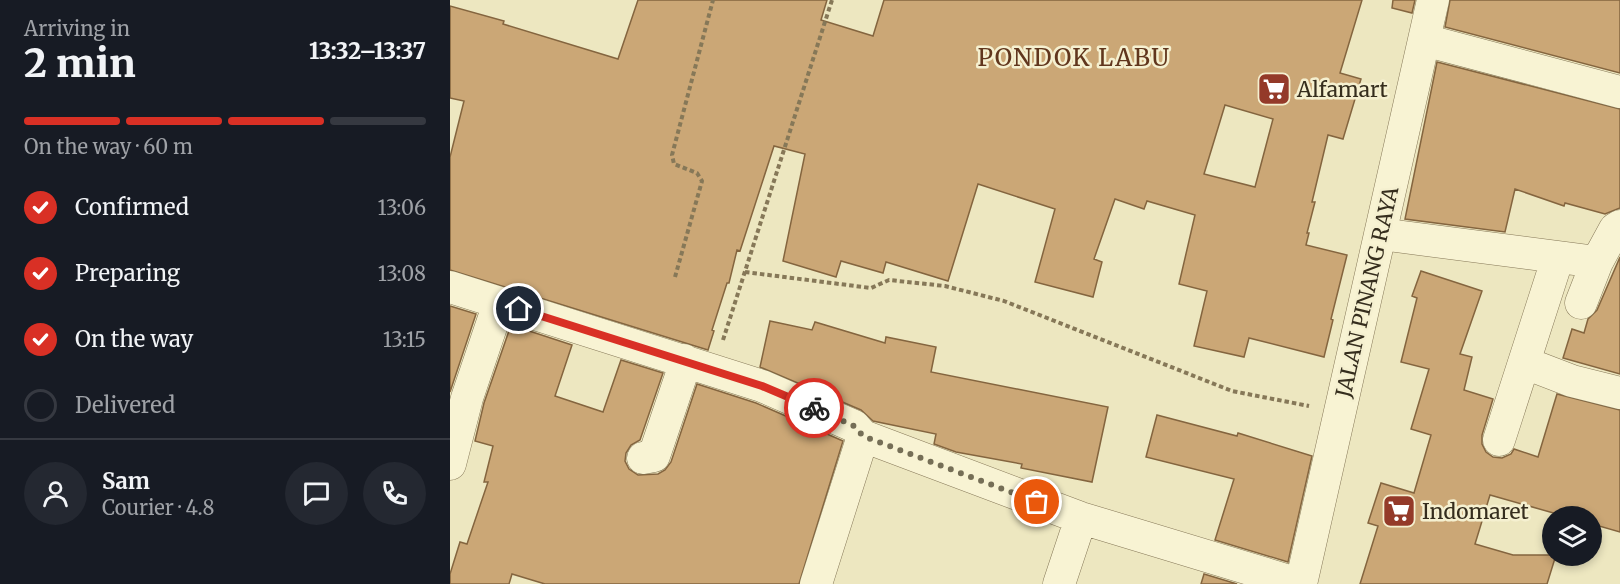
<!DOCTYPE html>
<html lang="en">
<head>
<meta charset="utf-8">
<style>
  :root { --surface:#171b24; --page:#242831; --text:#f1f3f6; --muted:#9ea1a6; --line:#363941; --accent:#d93025 }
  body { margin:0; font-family:Merriweather,serif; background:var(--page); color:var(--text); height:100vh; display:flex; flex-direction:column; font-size:22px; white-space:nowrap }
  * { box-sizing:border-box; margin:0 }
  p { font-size:20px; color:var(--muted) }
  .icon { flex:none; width:33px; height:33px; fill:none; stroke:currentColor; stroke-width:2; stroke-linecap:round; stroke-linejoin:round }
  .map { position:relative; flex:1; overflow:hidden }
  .details { display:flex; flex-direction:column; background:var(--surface); width:450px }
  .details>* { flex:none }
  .fabs { position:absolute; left:1092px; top:506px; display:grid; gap:12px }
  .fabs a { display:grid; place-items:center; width:60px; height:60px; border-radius:50%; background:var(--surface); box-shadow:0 3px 9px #0003; font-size:30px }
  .pin { position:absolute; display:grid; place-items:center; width:51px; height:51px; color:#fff; margin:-26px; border:3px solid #fff; border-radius:50%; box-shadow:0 2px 6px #0007 }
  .courier { position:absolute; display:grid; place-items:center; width:60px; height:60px; margin:-30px; border:4px solid #d93025; border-radius:50%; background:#fff; color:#222; box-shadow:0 2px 8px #0007 }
  .headline em { font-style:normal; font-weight:800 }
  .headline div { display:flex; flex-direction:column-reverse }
  .headline { display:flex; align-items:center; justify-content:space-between; height:102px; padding:0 24px }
  h1 { font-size:39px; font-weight:800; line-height:45px }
  .bar { display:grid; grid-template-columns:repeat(4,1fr); gap:9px 6px; align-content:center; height:72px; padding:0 24px }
  .bar i { height:8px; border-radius:4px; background:var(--line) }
  .bar .active { background:var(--accent) }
  .bar p { grid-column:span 4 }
  .line { display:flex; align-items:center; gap:15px; padding:0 24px; border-top:2px solid var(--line) }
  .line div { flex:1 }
  .round { display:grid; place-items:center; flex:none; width:63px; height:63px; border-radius:32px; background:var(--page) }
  ol { padding:0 24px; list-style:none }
  li { display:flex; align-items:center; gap:18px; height:66px }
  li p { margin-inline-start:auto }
  li .icon { padding:6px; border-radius:50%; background:var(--accent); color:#fff; stroke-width:4 }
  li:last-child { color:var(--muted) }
  li i { width:33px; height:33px; border:3px solid var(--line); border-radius:50% }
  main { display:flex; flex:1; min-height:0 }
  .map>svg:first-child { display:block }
</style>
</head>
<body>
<main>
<section class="details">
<div class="headline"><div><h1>2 min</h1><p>Arriving in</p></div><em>13:32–13:37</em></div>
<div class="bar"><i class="active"></i><i class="active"></i><i class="active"></i><i></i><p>On the way · 60 m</p></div>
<ol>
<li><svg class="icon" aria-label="check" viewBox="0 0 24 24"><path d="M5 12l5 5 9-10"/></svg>Confirmed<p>13:06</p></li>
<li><svg class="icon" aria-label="check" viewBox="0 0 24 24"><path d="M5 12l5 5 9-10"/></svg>Preparing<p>13:08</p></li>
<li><svg class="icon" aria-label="check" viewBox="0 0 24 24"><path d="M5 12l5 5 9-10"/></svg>On the way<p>13:15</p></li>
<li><i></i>Delivered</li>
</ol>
<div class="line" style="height:108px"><a class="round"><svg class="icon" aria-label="person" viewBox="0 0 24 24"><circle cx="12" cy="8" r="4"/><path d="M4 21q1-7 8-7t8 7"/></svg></a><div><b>Sam</b><p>Courier · 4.8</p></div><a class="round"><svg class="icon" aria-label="chat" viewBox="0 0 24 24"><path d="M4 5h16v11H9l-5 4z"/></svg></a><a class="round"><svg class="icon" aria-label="phone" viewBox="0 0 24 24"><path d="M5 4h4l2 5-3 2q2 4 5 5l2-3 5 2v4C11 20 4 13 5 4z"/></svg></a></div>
</section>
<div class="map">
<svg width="1170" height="584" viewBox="0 0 1170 584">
  <rect width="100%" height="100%" fill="#ede7c0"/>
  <path fill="#cba776" stroke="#84653f" stroke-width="1.5" fill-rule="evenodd" d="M188,0H377L371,20L423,36L434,0H912L890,73L911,79L893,139L878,135L862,202H865L857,233H859L856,245L897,255L881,319L883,320L874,357L799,338L794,357L744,346L757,291L729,284L745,215L697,201L694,209L665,199L644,259L652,262L643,297L585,282L605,209L528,184L498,281L436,262L433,273L391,261L386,277L333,261L355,154L324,146L290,251L287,250L279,283H277L262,330L264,331L258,350L0,270V157L14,101L0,98V6L54,21L53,24L168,59ZM775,105L823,119L805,187L754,174Z
    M943,0H965L962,13L942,8Z
    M1000,0H1170V73L995,27Z
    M987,62L1170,109V208L1155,214L1115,203L1114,206L1065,189L1055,232L955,219Z
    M1170,257V374L1113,358L1122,329L1134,333L1138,319L1147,310Z
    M971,271L1032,291L1010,354L1022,357L1014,390L1043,399L1032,435V444L1036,452L1043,457L1052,458L1061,454L1064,449L1088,457L1107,394L1170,410V532L1142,524V516H1114L1040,495L1025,544L1063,555H1106L1097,584H910L928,526L918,523L931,483L964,493L981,435L961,429L979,369L951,362L967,298L962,296Z
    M0,306L26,314L0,392Z
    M320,321L362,330L365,322L435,343L436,337L486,347L481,372L658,407L642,482L571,468L572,464L506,452L484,444L486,434L423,421L411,410L310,367Z
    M61,325L122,345L105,396L153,412L171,360L213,373L190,440L181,445L176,453L175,461L179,469L188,475L208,474L215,470L221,462L247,384L306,403L393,441L349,584H95L62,574L59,584H0V574L10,542L17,544L38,482H34L43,446L25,441L34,403Z
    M707,415L787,436L788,433L862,456L838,562L765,540L784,479L696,457Z
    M754,574L787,584H751Z"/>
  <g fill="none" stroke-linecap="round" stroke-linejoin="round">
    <defs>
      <path id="minor" d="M974,40L1170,92
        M930,234L1147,262
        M0,287L312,386L404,426L413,436L631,518L849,584
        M1131,303L1147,262L1165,229L1170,226
        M1075,363L1122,381L1170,393
        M1049,440L1108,257
        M193,458L204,456L231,376L234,360
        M0,464L17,398L49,303
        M366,584L413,436
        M609,584L631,518
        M851,584L983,0"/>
    </defs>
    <use href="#minor" stroke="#867858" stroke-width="33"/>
    <path stroke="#867858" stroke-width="4" stroke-dasharray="4.5 3" stroke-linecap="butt" d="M295,272L421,288L439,280L495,286L554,301L782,391L859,406
      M225,277L252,181L247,173L224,164L222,155L263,0
      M273,340L382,0"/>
    <use href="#minor" stroke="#f8f3d3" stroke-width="32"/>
  </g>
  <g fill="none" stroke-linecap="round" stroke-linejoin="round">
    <path stroke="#756e56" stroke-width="6" stroke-dasharray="0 10.8" d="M364,408L404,426L413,436L587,502"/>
    <path stroke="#d93025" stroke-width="8" d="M69,309L312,386L364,408"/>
  </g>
  <defs>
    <symbol id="supermarket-square" viewBox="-11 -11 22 22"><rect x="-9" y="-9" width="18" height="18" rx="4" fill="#943a29" stroke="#f5f0d0"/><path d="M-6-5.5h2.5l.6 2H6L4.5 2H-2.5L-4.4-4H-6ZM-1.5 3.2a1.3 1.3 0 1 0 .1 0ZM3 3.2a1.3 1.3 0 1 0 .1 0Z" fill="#fff"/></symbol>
  </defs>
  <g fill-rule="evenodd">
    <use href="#supermarket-square" x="805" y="70" width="38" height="38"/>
    <use href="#supermarket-square" x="930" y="492" width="38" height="38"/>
  </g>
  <g text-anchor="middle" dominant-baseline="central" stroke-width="5" stroke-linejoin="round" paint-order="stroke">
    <g font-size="21" fill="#352d1d" stroke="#f5f0d0" text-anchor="start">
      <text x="847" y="89">Alfamart</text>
      <text x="972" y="511">Indomaret</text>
    </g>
    <g font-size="21" fill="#352d1d" stroke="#f5f0d0">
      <text transform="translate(917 292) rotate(-77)">JALAN PINANG RAYA</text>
    </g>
    <g font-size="24" letter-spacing="1.5" fill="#61361d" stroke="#f5f0d0">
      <text x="624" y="57">PONDOK LABU</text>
    </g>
  </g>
</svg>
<div class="fabs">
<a><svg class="icon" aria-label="layers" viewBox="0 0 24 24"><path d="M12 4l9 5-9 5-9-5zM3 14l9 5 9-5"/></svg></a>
</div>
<div class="pin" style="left:587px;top:502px;background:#ea580c"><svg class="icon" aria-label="bag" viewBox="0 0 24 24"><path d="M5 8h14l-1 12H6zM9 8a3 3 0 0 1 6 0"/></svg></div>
<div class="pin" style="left:69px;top:309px;background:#1f2937"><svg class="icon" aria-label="home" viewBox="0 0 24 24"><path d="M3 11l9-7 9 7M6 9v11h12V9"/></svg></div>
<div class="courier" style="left:364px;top:408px"><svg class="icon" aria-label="bike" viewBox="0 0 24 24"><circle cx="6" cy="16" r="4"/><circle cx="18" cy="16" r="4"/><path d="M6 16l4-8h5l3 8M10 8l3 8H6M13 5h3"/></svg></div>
</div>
</main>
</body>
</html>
